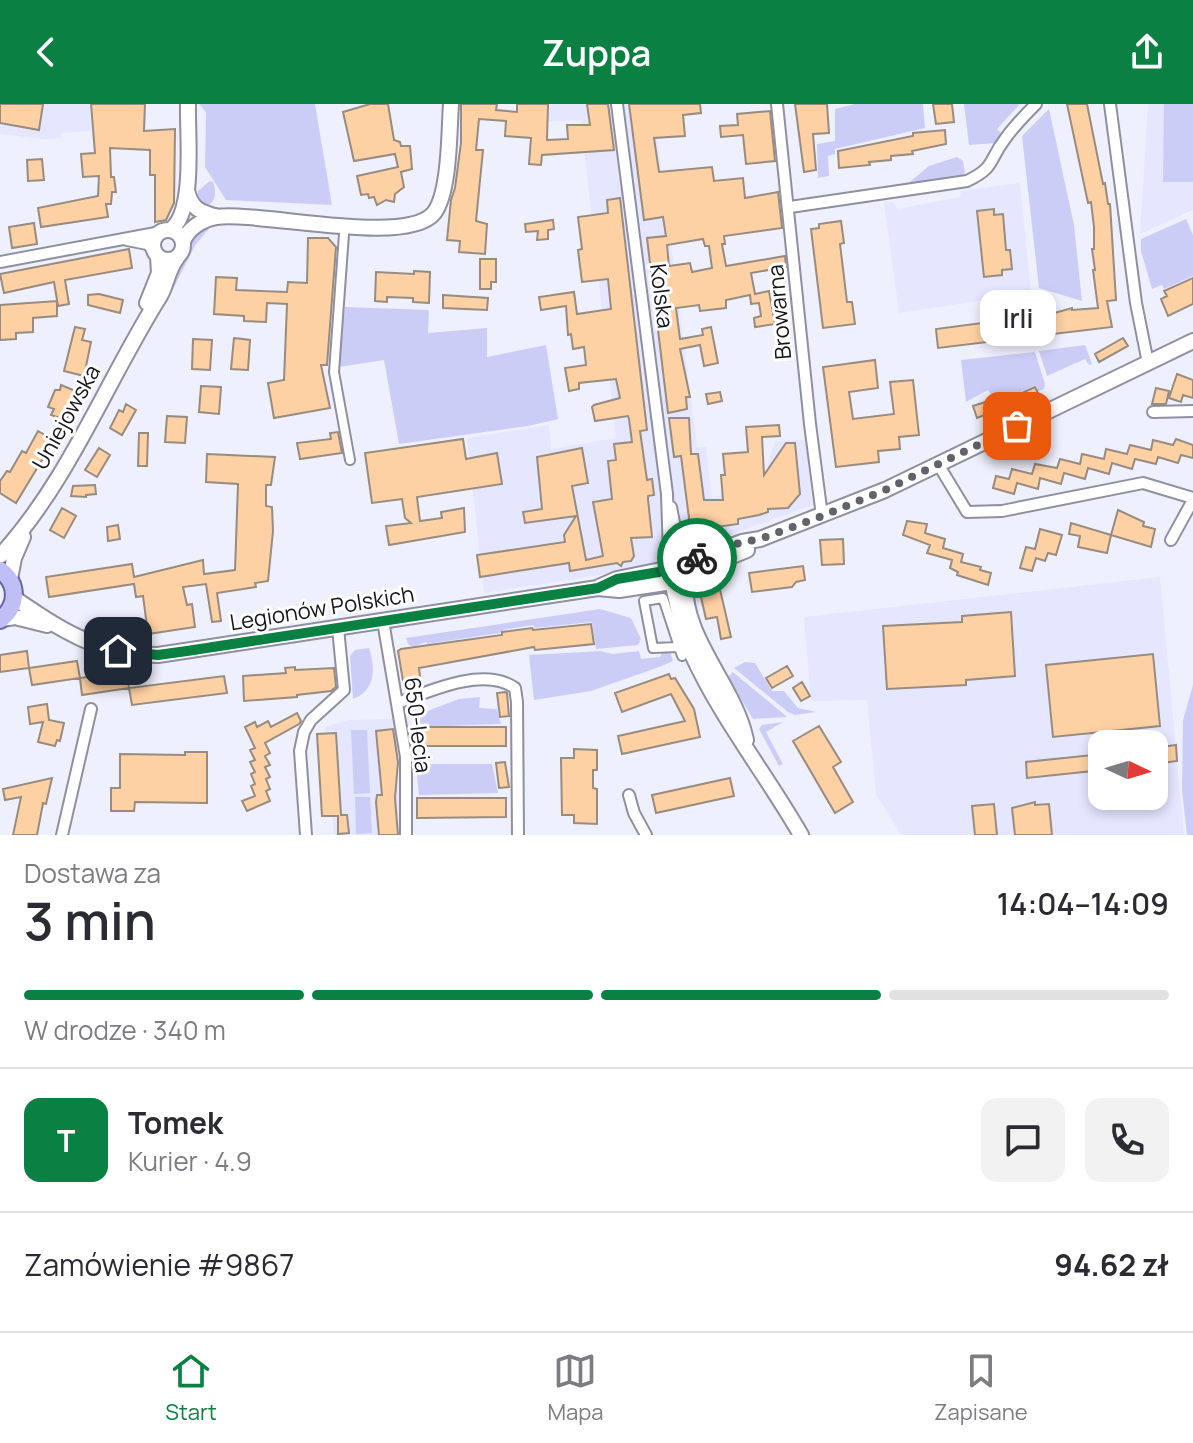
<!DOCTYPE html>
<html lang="pl">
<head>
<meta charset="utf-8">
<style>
  :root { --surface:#fff; --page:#f2f2f3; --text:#2b2b33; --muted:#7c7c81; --line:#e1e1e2; --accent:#0b8043 }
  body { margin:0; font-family:Manrope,sans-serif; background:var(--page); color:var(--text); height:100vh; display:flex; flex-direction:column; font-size:30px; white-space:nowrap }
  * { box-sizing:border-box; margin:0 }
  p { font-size:26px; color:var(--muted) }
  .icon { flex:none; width:44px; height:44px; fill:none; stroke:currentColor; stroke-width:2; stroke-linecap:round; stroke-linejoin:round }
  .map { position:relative; height:731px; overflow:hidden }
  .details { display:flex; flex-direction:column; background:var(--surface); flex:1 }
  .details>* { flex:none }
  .needle { width:52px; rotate:94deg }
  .buttons { position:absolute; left:1088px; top:626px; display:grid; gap:16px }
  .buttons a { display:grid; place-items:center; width:80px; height:80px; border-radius:16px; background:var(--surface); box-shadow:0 4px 12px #0003; font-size:40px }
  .pin { position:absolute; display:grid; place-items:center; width:68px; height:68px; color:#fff; margin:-34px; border-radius:16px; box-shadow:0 4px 12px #0006 }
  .courier { position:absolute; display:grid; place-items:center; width:80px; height:80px; margin:-40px; border:6px solid #0b8043; border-radius:50%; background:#fff; color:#222; box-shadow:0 2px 10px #0007 }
  .bubble { position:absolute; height:56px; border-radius:16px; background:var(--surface); box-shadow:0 4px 12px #0003; font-size:26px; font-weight:600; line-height:56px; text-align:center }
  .summary em { font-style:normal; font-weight:600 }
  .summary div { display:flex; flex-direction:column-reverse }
  .summary { display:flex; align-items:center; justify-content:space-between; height:136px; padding:0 24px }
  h1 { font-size:52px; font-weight:600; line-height:60px }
  .bar { display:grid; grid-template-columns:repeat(4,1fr); gap:12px 8px; align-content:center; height:96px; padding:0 24px }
  .bar i { height:10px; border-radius:6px; background:var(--line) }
  .bar .current { background:var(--accent) }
  .bar p { grid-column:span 4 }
  .line { display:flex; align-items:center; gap:20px; padding:0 24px; border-top:2px solid var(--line) }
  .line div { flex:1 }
  .round { display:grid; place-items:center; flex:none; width:84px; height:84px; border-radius:16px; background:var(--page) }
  header { display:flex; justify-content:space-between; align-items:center; height:104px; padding:0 24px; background:var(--accent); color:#fff; font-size:36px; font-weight:600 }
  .menu { display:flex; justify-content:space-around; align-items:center; height:112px; border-top:2px solid var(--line); background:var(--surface); font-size:22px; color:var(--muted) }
  .menu a { display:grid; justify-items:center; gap:4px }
  .menu .current { color:var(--accent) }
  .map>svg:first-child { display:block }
</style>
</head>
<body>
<header><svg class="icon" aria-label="back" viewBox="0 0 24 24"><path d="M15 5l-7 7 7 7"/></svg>Zuppa<svg class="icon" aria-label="share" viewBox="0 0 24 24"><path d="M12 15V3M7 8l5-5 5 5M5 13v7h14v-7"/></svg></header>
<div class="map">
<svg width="1193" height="731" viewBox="0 0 1193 731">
  <rect width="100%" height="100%" fill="#eff0fd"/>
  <path fill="#e5e6ff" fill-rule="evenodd" d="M0,0H90L91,27L61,29V34L44,35L0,30Z
    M544,0H653L697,343H706L712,395L764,372L775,337L806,336L812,401L633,466L484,489L467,334L549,321L551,345L616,334L581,16L544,18Z
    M1148,0H1193V106L1140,130Z
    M1020,79L1031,189L899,209L884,98H893L898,105L960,93L961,87Z
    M1160,473L1184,731H901L876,690L867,596L811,597L804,513ZM1102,640H1154V692H1102Z
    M396,615L399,731H334L325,623L348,616Z"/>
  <path fill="#cccdf7" d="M199,0H315L332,101L226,96L205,63L206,8Z
    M855,0H923L925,24L835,45V50L828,52L829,72L818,74L817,40L835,37V5Z
    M964,0H1020L997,25L1002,30L996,39L969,41Z
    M1164,0H1193V78H1163Z
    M1049,5L1074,121L1082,197L1039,184L1022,32Z
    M957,53L963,57L965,69L961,74L905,82L929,62Z
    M210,77L213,78C217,87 216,100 205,103L198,97V87Z
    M1186,115L1193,131V172L1164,185L1162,181L1152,185L1141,147V135Z
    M213,120L196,140L170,191L168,193L165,192L187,146C188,131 199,125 213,120Z
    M345,203L429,206L428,229L487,224V253L546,241L558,315L528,322L399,340L384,256L339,263L337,252Z
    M1085,241L1092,260L1089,261L1085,255L1047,272L1039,247Z
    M1035,248L1045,280L1044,285L1038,287L1036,281L1011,292L1009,289L994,295L988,286L966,298L961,256Z
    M600,505L631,514L641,535L638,541L596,545L592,518L535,524L533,521L503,526L500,529L427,540L426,538L413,543L408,540L406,534Z
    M369,544C376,565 375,587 353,595L350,552L355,546Z
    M664,545H669L673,557L662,562L591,587L534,596L529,551L601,547L612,550L639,547L641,555L660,553Z
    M745,558L755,559L772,587H784L798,604L816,608L795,611L788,608L734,564Z
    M733,568L786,612V613L753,615L728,573Z
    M1193,581V731H1187L1182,687L1183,616Z
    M480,593L479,604L497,605L501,620L416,623L414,612L459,595Z
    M783,618L766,628L783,660L779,662L759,625L762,621Z
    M351,626H367L370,689L354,690Z
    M432,660H492L498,689L419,691L416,663Z
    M355,693H370L372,729L356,730Z"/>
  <path fill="#fed1a4" stroke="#988b7f" stroke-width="2" fill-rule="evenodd" d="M0,0H43L39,26L0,19Z
    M91,0H145L144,27L175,25L174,99L166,116L155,118V71H150V46L110,44L111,73H114L116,88H112L111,100H106L108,113L41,123L38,104L98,92L99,72L83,73L81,50L95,49Z
    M370,0H388L394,36L400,38L401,42H410L412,65L401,68L404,83L395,90L394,98L386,96L377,101L374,93L369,94L368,90L361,91L357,72L398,63L395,50L354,57L343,8Z
    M461,0H497L496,6L517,8V0H548L547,36L568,35L567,21H590L587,0H608L614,46L542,51L541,61L529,60L531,34L505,32L506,17L479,15L476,46H483L476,117L487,120L485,150L459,148L460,137L447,136L451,96L455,84L461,39Z
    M629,0H700L701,9L683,11L685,32L654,34L659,68L712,63L714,77L743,74L745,94L778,88L782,124L724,132L725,140H722L726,162L785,152L786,163L751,169L755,190L769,187L775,220L755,223L754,214L761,212L759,199L751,200L750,191L726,196V204L700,207L699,201L676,204L680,235L703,231L702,225L711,223L718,259L704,262L700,241L680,245L690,293H686L687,305L668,309L647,134L666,132L663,113L644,116ZM703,135L705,142H709L712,164L692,168L690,159L669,162L667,141Z
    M795,0H827L829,29L813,30L816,66L804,68Z
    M933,0H952L954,18L936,20Z
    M1067,0H1087L1103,80L1105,79L1108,100H1110L1116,196L1107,197L1112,223L938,244L936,225L1051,210L1072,204V206L1098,204L1093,166H1095L1092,145H1094V123L1091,98L1088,99Z
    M770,7L775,57L746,60L743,31L721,33L720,22L738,21L737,10Z
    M945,26L946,40L912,47L913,50L891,52V56L869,58L870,61L839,64L838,47L913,32V29Z
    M42,55L44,76L28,77L27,56Z
    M620,94L647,326L640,327L647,376L652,375L654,391L648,392V395L652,433L631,434L634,452L631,457L623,458L621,462L617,459L570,467L569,459L480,473L477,451L565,438L564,431L576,412L525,419L523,408L542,405L537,353L582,344L588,379L572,382L586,456L603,452L593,398L612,395L608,357L616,356L614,340L632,338L629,315L628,312L595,317L592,303L594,301L620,294L616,275L579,279V285L569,287L565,264L586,261L584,243L573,245L571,230L568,231L566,202L541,206L539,193L574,188L577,210L611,205L608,175L582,178L578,146L582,145L578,113L608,109L607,96Z
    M994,105V111L1003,110L1006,146H1010L1012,165L1002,166V171L984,173L977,107Z
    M553,116L554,125L548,126V135L537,136L538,127L526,128L525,120Z
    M841,117L844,139L840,140L847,198H852L855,220L823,224L811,125L819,124V120Z
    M34,119L37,140L12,144L9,123Z
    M308,134H328L336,143L327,261H321L330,304L274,314L268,279L284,276L287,200L267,199L266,218L244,217V212L214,210L216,173L237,174L236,186L287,188L288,178L307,179Z
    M129,145L132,164L65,176L69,200L58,202L54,178L4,189L0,170Z
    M480,155H496V178H491V185H480Z
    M414,167L430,168L429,199L413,198V194L387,193V198L375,197L376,168L414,170Z
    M1193,174V200L1168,212L1161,195L1167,192L1164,187Z
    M99,190L123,196L120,209L88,201V191Z
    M443,191L488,194L487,206L443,204Z
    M57,197V212L33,214V228L16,229V235L0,236V201Z
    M75,223L85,225L82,236L91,238L84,272L64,267Z
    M234,234L250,236L248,266L231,265Z
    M1123,234L1128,242L1099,258L1095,250Z
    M193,235L212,236L210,266L192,265Z
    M875,256L878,284L849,288L853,315L894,310L890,278L913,276L919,331L899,333L900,345L878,347L879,358L836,363L823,263Z
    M1177,270L1193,276V294L1183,291L1181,298L1169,294Z
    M61,281L78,288L65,319L56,316L57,313L51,311L54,305L48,303L55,286H60Z
    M201,282L221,283L219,310L199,308Z
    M1035,283L1039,291L1018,300L1015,292Z
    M1156,284L1169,287L1166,300H1152Z
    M720,288L722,297L708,300L706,290Z
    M1007,291L1010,301L977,314L973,302Z
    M126,300L136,306L122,331L110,324L119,306L123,308Z
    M167,312L187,313L185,339L165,338Z
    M669,314H689L691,350H698L704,396H723L721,371H725L723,350L748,348L746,323L779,321L780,332L762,333L764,371L786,339H795L800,390L788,404L768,405V408L759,411L738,415V420L702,425L694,424L690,422L681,352L674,353Z
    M38,327L54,336L16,399L0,389V377L7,367L10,368L22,347L26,349Z
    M338,328L342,349L300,355L297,339L331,335L330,329Z
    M139,329H148L147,362H138Z
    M463,335L466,355L497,349L502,380L417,393L420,417L442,414L441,408L464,404L465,428L389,441L386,422L411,419L405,414L402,395L372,399L365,349Z
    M1176,335L1193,341V354L1181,351L1178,359L1158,353L1156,360L1135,355L1132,365L1112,359L1109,370L1088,364L1085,375L1064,369L1061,380L1040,374L1038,385L1017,379L1014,390L993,384L996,372L1009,375L1012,365L1032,370L1035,360L1057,364L1060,355L1080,360L1082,350L1104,355L1106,345L1127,350L1130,341L1151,346L1153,336L1173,341Z
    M99,344L110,351L97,373L85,366Z
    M207,350L275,353L271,381H266V402L272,403L273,427L268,477L255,479L256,483L217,489L221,517L212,518L206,480L183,483L187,501L192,500L195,523L148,530L143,492L136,493L134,480L49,493L46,473L132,460L134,473L203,456L204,470L235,466L238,380L206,378Z
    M95,381L96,390L86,391V393L71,392L73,382Z
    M62,404L76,412L64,434L50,426Z
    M1118,406L1144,418L1143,422L1155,425L1151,443L1111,431L1107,449L1078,443L1080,432L1069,430L1071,419L1111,431Z
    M907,417L927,420L925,429L945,435L943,444L963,450L961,458L981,463L980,466L991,469L988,481L957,471L958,468L950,464L952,456L927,449L930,441L903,431Z
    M118,421L120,435L108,437L107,423Z
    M1040,425L1062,431L1056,451L1048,449L1045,457L1036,454L1032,467L1020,464L1026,443L1035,445Z
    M843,435L844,460L822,461L820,436Z
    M803,462L805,476L796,478L792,483L752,488L749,469Z
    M718,477L731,533L721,535L717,513L706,515L698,480Z
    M1011,508L1015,572L966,576V581L887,585L883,522L962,518V512Z
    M591,520L594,540L535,546L534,543L419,564L421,581L404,583L398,547L401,545L502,531V528L532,524L533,526Z
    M27,547L29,564L0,568V551Z
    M1153,550L1160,622L1053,633L1046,561Z
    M77,557L80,574L32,581L29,564Z
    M787,562L793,572L772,584L766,574Z
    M295,563V566L334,564L336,583L331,587L297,591V593L244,597L243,572L286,569L285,564Z
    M127,567L129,584L82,591L80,574Z
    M669,570L671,575L675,574L694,605L700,633L622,650L618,632L685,617L671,590L622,608L615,589Z
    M224,572L227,589L132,601L129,584Z
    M802,578L810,592L801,597L793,584Z
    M505,588L507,589L509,612L500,613L497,589Z
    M47,600L49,616L64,619L60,637L57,636L55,642L38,638L43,618L30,620L28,603Z
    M297,609L301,617L299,620L265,639L270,649L265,652L270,661L265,663L270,673L266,675L270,685L266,687L270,697L247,707L242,697L255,692L251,682L255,680L251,670L255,668L250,658L255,656L250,646L255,644L245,623L255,618L257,623L268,617L271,623Z
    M819,622L841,658L833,663L853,698L835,709L793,637Z
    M417,623H506V642H417Z
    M393,625L398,658L395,694L398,731H379L376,698L377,691H382L376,627Z
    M336,629L341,711H347L349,729L338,730V712H322L317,630Z
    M1176,641L1177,657L1154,660V644Z
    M574,645L597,646V666H593V684L597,685V720L574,719V711H562L561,654H574Z
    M185,648H207V699L135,698L134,707H111V684H120V650L185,651Z
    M1102,650V666L1027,674L1026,658Z
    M505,658L509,683L499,684L496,659Z
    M52,674L46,700L43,699L37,731H13L21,693L5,696L3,685Z
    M730,674L734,692L656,709L652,691Z
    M417,694H506V713L417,714Z
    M1035,698V701L1049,700L1052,731H1015L1012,704Z
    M994,700L997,731H975L972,702Z"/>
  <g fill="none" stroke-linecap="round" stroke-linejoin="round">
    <defs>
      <path id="pedestrian" d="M344,130L334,268L350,356
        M678,543L653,544L644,497L663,494L682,552"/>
      <path id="minor" d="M617,0L667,390L669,451L666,465
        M777,0L810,320L822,412
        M1110,0L1136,199L1148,259
        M790,103L967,77C996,63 988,57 1005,35C1014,22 1025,11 1036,0
        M127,136L147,140L154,146
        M0,158L161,128
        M1153,308L1193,307
        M938,360L967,408L1002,407L1143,379L1193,394
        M671,403L682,460
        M1171,436L1193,396
        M383,517L406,653V731
        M398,599C429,587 484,562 515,584L517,598L518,731
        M629,691L634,709L646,731
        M62,731L91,605
        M306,731L300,647L304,628L311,616L344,586L338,524"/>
      <path id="tertiary" d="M187,86C191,105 200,108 218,113
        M153 141a15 15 0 1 1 30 0a15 15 0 1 1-30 0Z
        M170,126C196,109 187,30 188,0
        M183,138C187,125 203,115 216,113C261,107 406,143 434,109C450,88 449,27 451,0
        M147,199L159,169L158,153
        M0,452C69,377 106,278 160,192C167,180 168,165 177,154
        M682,460L742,438L760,435L885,386L1193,237
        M10,475L14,454L23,433
        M599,483L617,475L666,465
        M14,494C61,526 98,551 158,551L598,484L619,486L672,478C678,502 682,528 692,550C721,614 766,670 801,731
        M2,515L15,513L47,521
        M746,636C734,579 682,536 685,474L693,468L747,446"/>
      <path id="primary" d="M0,466C19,480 18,502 0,516"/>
    </defs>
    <use href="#pedestrian" stroke="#8f8f9f" stroke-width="12"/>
    <use href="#minor" stroke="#8f8f9f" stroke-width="14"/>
    <use href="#tertiary" stroke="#8f8f9f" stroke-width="18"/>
    <use href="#primary" stroke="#6866a5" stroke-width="20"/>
    <use href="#pedestrian" stroke="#fff" stroke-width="8"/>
    <use href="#minor" stroke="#fff" stroke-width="10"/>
    <use href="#tertiary" stroke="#fff" stroke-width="14"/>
    <use href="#primary" stroke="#bfbef5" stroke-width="16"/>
  </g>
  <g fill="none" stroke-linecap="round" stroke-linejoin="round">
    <path stroke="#61626a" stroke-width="8" stroke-dasharray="0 14.4" d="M697,454L742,438L760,435L822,412L885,386L1017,322"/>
    <path stroke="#0b8043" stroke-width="10" d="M118,547L158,551L187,547L598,484L617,475L659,468L672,459L682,460L697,454"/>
  </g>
  <g text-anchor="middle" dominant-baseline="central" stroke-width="6" stroke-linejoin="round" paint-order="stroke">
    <g font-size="22" fill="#15151b" stroke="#fefefe">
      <text transform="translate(662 192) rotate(83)">Kolska</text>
      <text transform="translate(779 208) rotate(-95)">Browarna</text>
      <text transform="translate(66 313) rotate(-61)">Uniejowska</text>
      <text transform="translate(322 504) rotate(-9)">Legionów Polskich</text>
      <text transform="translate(418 621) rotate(83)">650-lecia</text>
    </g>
  </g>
</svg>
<div class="buttons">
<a><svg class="needle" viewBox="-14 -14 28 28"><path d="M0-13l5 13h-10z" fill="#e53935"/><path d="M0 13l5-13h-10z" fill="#7c7c81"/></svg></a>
</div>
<div class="pin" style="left:1017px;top:322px;background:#ea580c"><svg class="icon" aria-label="bag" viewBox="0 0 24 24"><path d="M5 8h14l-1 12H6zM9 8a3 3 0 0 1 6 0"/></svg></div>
<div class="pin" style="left:118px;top:547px;background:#1f2937"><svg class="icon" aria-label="home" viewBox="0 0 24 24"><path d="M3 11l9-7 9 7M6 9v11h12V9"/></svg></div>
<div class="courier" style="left:697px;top:454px"><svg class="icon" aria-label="bike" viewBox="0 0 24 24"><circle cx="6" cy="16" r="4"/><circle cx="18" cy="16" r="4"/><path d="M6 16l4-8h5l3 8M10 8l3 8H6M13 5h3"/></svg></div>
<div class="bubble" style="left:980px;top:186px;width:76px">Irli</div>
</div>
<section class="details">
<div class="summary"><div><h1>3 min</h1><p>Dostawa za</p></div><em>14:04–14:09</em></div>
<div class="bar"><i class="current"></i><i class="current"></i><i class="current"></i><i></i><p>W drodze · 340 m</p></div>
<div class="line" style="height:144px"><b class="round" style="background:var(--accent);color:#fff">T</b><div><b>Tomek</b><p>Kurier · 4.9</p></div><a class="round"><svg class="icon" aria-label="chat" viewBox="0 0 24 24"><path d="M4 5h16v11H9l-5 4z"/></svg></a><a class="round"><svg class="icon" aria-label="phone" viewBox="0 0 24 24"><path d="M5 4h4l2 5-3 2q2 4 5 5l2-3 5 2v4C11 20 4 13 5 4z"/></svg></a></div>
<div class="line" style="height:104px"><div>Zamówienie #9867</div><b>94.62 zł</b></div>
</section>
<nav class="menu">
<a class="current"><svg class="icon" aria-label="home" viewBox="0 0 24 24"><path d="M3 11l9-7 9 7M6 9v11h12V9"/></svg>Start</a>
<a><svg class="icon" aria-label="map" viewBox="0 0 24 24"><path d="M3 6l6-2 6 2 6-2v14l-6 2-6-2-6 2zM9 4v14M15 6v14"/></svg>Mapa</a>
<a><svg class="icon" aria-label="saved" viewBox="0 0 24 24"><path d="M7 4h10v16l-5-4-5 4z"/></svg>Zapisane</a>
</nav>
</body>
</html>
